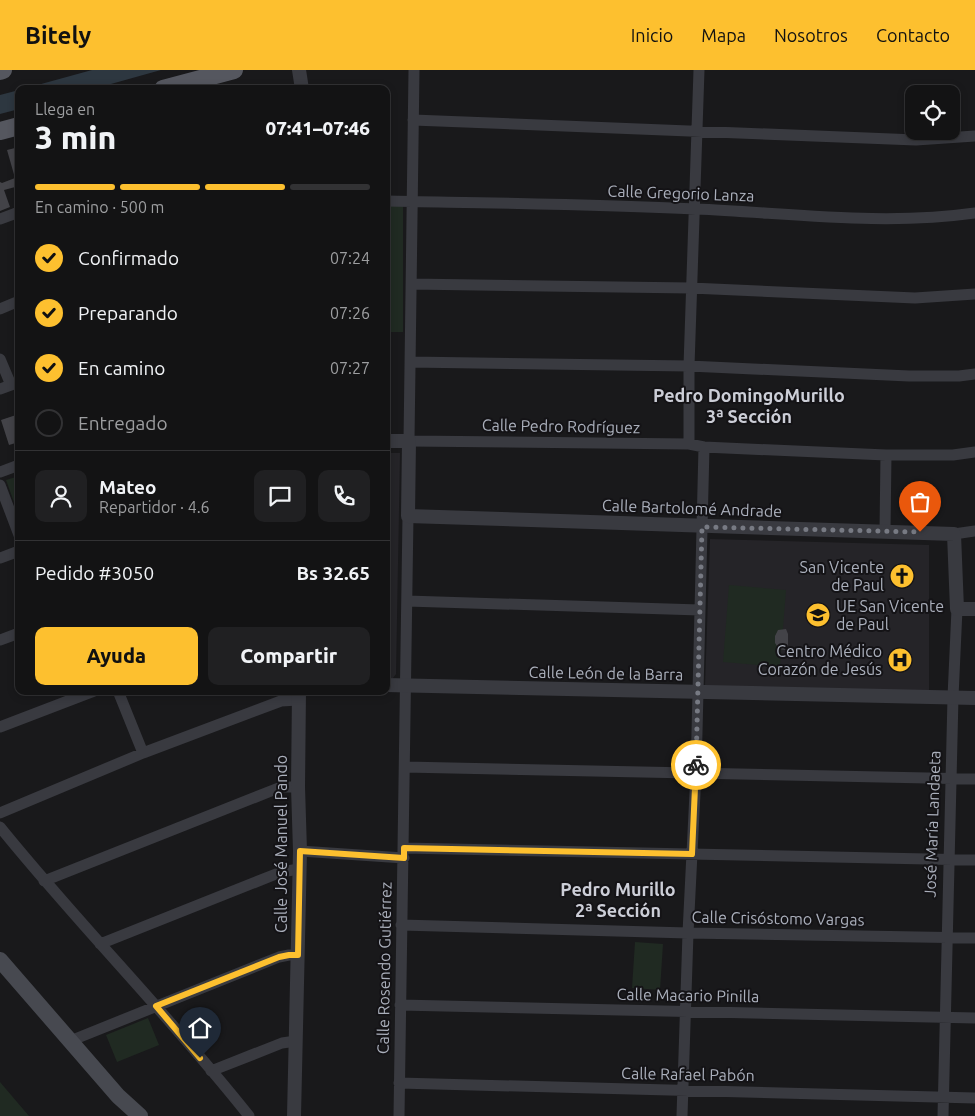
<!DOCTYPE html>
<html lang="es">
<head>
<meta charset="utf-8">
<style>
  :root { --surface:#131314; --page:#202022; --text:#f1f3f6; --muted:#9d9ea0; --line:#323234; --accent:#fdc02f }
  body { margin:0; font-family:Ubuntu,sans-serif; background:var(--page); color:var(--text); height:100vh; display:flex; flex-direction:column; font-size:19px; white-space:nowrap }
  * { box-sizing:border-box; margin:0 }
  p { font-size:16px; color:var(--muted) }
  .icon { flex:none; width:28px; height:28px; fill:none; stroke:currentColor; stroke-width:2; stroke-linecap:round; stroke-linejoin:round }
  .map { position:relative; flex:1; overflow:hidden }
  .side { position:absolute; left:15px; top:15px; width:375px; height:610px; display:flex; flex-direction:column; background:var(--surface); border-radius:10px; box-shadow:0 2px 8px #0003,0 0 0 1px var(--line) }
  .side>* { flex:none }
  .controls { position:absolute; left:905px; top:15px; display:grid; gap:10px }
  .controls a { display:grid; place-items:center; width:55px; height:55px; border-radius:10px; background:var(--surface); box-shadow:0 2px 8px #0003,0 0 0 1px var(--line); font-size:25px }
  .pin { position:absolute; display:grid; place-items:center; width:42px; height:42px; color:#fff; margin:-51px -21px; border-radius:50% 50% 50% 0; rotate:-45deg; box-shadow:0 0 5px #0007 }
  .pin .icon { rotate:45deg }
  .courier { position:absolute; display:grid; place-items:center; width:50px; height:50px; margin:-25px; border:4px solid #fdc02f; border-radius:50%; background:#fff; color:#222; box-shadow:0 1px 6px #0007 }
  .summary em { font-style:normal; font-weight:800 }
  .summary div { display:flex; flex-direction:column-reverse }
  .summary { display:flex; align-items:center; justify-content:space-between; height:85px; padding:0 20px }
  h1 { font-size:32px; font-weight:800; line-height:38px }
  .bar { display:grid; grid-template-columns:repeat(4,1fr); gap:8px 5px; align-content:center; height:60px; padding:0 20px }
  .bar i { height:6px; border-radius:4px; background:var(--line) }
  .bar .on { background:var(--accent) }
  .bar p { grid-column:span 4 }
  .line { display:flex; align-items:center; gap:12px; padding:0 20px; border-top:1px solid var(--line) }
  .line div { flex:1 }
  .round { display:grid; place-items:center; flex:none; width:52px; height:52px; border-radius:10px; background:var(--page) }
  ol { padding:0 20px; list-style:none }
  li { display:flex; align-items:center; gap:15px; height:55px }
  li p { margin-inline-start:auto }
  li .icon { padding:5px; border-radius:50%; background:var(--accent); color:#111; stroke-width:4 }
  li:last-child { color:var(--muted) }
  li i { width:28px; height:28px; border:2px solid var(--line); border-radius:50% }
  .cta { display:flex; gap:10px; margin-top:auto; padding:10px 20px }
  .cta a { flex:1; height:58px; border-radius:10px; background:var(--accent); color:#111; font-size:20px; font-weight:800; line-height:58px; text-align:center }
  .cta a+a { background:var(--page); color:var(--text) }
  header { display:flex; align-items:center; gap:30px; box-sizing:border-box; height:70px; padding:0 25px; background:var(--accent); color:#111 }
  header strong { font-size:24px }
  nav { display:flex; gap:28px; margin-inline-start:auto; font-size:18px }
  .map>svg:first-child { display:block }
</style>
</head>
<body>
<header>
<strong>Bitely</strong>
<nav><a>Inicio</a><a>Mapa</a><a>Nosotros</a><a>Contacto</a></nav>
</header>
<div class="map">
<svg width="975" height="1046" viewBox="0 0 975 1046">
  <rect width="100%" height="100%" fill="#19191b"/>
  <path fill="#252428" d="M386,383H400L396,604L393,608H386Z
    M710,469L929,475V621L705,616Z"/>
  <path fill="#202a22" d="M386,134H403V262H386Z
    M19,406V446L6,410Z
    M729,515L786,520L780,597L723,592Z
    M635,872L663,874L660,920L632,918Z
    M148,948L159,975L117,992L106,965Z
    M0,1012L29,1046H0Z"/>
  <path fill="#2d3740" d="M92,0H161L93,19H23Z
    M19,20V39L0,44V25Z"/>
  <path fill="#434348" d="M19,77V116L4,120L10,137L0,141V112L2,113L15,108L7,80Z
    M19,344V372L9,375L1,350Z
    M786,559L788,564V575L785,580L779,579L775,573V566L778,560Z"/>
  <g fill="none" stroke-linecap="round" stroke-linejoin="round">
    <path stroke="#393a40" stroke-width="11" d="M414,0L409,371L689,374L704,377L886,385H953L975,382
      M413,50L916,70L975,66
      M386,131C489,133 593,134 696,139C789,143 883,156 975,143
      M0,149L19,142
      M411,214L691,218L915,228L975,224
      M0,239L19,231
      M0,289L11,315
      M410,292L689,296L909,306H959L975,304
      M0,319L19,312
      M689,374V296L699,0
      M0,402L19,395
      M0,415L19,465
      M885,461L886,385
      M954,464L975,461
      M0,488L19,481
      M407,531L700,540
      M0,570L19,563
      M118,621L143,683
      M0,657L94,621
      M405,697L975,709
      M0,743L143,683L281,631L298,630
      M0,757C80,856 170,946 249,1046
      M404,778L975,790
      M300,781L404,788
      M44,811L281,717H298
      M401,855L688,863L975,868
      M100,874L281,802L299,799
      M400,935L975,948
      M70,971L279,887L289,885H298
      M211,1001L282,973L296,971
      M399,1013L975,1028
      M399,1046L408,446
      M682,1046L688,863L696,703L704,377
      M943,1046L953,627L957,539"/>
    <path stroke="#393a40" stroke-width="14" d="M299,0L302,19
      M386,371H409L408,446L954,464L957,539H975
      M386,615L975,628
      M294,1046L300,781L298,717L299,621"/>
    <path stroke="#474950" stroke-width="16" d="M0,890L118,1026L140,1046"/>
    <path stroke="#55575f" stroke-width="18" d="M0,1L3,0
      M163,19L234,0
      M0,61L19,56"/>
  </g>
  <g fill="none" stroke-linecap="round" stroke-linejoin="round">
    <path stroke="#777a83" stroke-width="5" stroke-dasharray="0 9" d="M696,695L702,457L920,462"/>
    <path stroke="#fdc02f" stroke-width="6" d="M200,988L156,936L279,887L289,885H298L300,781L404,788V778L692,784L696,695"/>
  </g>
  <defs>
    <symbol id="church-disc" viewBox="-11 -11 22 22"><circle r="9.5" fill="#fdc02f" stroke="#141316"/><path d="M-1.2-6h2.4v3.5h3.3v2.4h-3.3V6h-2.4V-.1h-3.3v-2.4h3.3Z" fill="#111"/></symbol>
    <symbol id="school-disc" viewBox="-11 -11 22 22"><circle r="9.5" fill="#fdc02f" stroke="#141316"/><path d="M0-5L7-2L0 1L-7-2ZM-4 1L0 2.5L4 1V4Q0 6-4 4Z" fill="#111"/></symbol>
    <symbol id="hospital-disc" viewBox="-11 -11 22 22"><circle r="9.5" fill="#fdc02f" stroke="#141316"/><path d="M-5-5h3v3.5h4V-5h3V5h-3V1.5h-4V5h-3Z" fill="#111"/></symbol>
  </defs>
  <g fill-rule="evenodd">
    <use href="#church-disc" x="888" y="492" width="28" height="28"/>
    <use href="#school-disc" x="804" y="531" width="28" height="28"/>
    <use href="#hospital-disc" x="886" y="576" width="28" height="28"/>
  </g>
  <g text-anchor="middle" dominant-baseline="central" stroke-width="4" stroke-linejoin="round" paint-order="stroke">
    <g font-size="16" fill="#aaafbb" stroke="#141316">
      <text transform="translate(681 123) rotate(2)">Calle Gregorio Lanza</text>
      <text transform="translate(561 356) rotate(1)">Calle Pedro Rodríguez</text>
      <text transform="translate(692 438) rotate(2)">Calle Bartolomé Andrade</text>
      <text transform="translate(606 603) rotate(1)">Calle León de la Barra</text>
      <text transform="translate(932 754) rotate(-88)">José María Landaeta</text>
      <text transform="translate(281 774) rotate(-90)">Calle José Manuel Pando</text>
      <text transform="translate(778 848) rotate(1)">Calle Crisóstomo Vargas</text>
      <text transform="translate(384 898) rotate(-89)">Calle Rosendo Gutiérrez</text>
      <text transform="translate(688 925) rotate(1)">Calle Macario Pinilla</text>
      <text transform="translate(688 1004) rotate(1)">Calle Rafael Pabón</text>
    </g>
    <g font-size="16" fill="#aaafbb" stroke="#141316" text-anchor="end">
      <text x="884" y="497">San Vicente<tspan x="884" dy="18">de Paul</tspan></text>
      <text x="836" y="536" text-anchor="start">UE San Vicente<tspan x="836" dy="18">de Paul</tspan></text>
      <text x="882" y="581">Centro Médico<tspan x="882" dy="18">Corazón de Jesús</tspan></text>
    </g>
    <g font-size="18" font-weight="bold" fill="#ccced7" stroke="#141316">
      <text x="749" y="325">Pedro DomingoMurillo<tspan x="749" dy="21">3ª Sección</tspan></text>
      <text x="618" y="819">Pedro Murillo<tspan x="618" dy="21">2ª Sección</tspan></text>
    </g>
  </g>
</svg>
<div class="controls">
<a><svg class="icon" aria-label="locate" viewBox="0 0 24 24"><circle cx="12" cy="12" r="6"/><path d="M12 2v4M12 18v4M2 12h4M18 12h4"/></svg></a>
</div>
<div class="pin" style="left:920px;top:462px;background:#ea580c"><svg class="icon" aria-label="bag" viewBox="0 0 24 24"><path d="M5 8h14l-1 12H6zM9 8a3 3 0 0 1 6 0"/></svg></div>
<div class="pin" style="left:200px;top:988px;background:#1f2937"><svg class="icon" aria-label="home" viewBox="0 0 24 24"><path d="M3 11l9-7 9 7M6 9v11h12V9"/></svg></div>
<div class="courier" style="left:696px;top:695px"><svg class="icon" aria-label="bike" viewBox="0 0 24 24"><circle cx="6" cy="16" r="4"/><circle cx="18" cy="16" r="4"/><path d="M6 16l4-8h5l3 8M10 8l3 8H6M13 5h3"/></svg></div>
<section class="side">
<div class="summary"><div><h1>3 min</h1><p>Llega en</p></div><em>07:41–07:46</em></div>
<div class="bar"><i class="on"></i><i class="on"></i><i class="on"></i><i></i><p>En camino · 500 m</p></div>
<ol>
<li><svg class="icon" aria-label="check" viewBox="0 0 24 24"><path d="M5 12l5 5 9-10"/></svg>Confirmado<p>07:24</p></li>
<li><svg class="icon" aria-label="check" viewBox="0 0 24 24"><path d="M5 12l5 5 9-10"/></svg>Preparando<p>07:26</p></li>
<li><svg class="icon" aria-label="check" viewBox="0 0 24 24"><path d="M5 12l5 5 9-10"/></svg>En camino<p>07:27</p></li>
<li><i></i>Entregado</li>
</ol>
<div class="line" style="height:90px"><a class="round"><svg class="icon" aria-label="person" viewBox="0 0 24 24"><circle cx="12" cy="8" r="4"/><path d="M4 21q1-7 8-7t8 7"/></svg></a><div><b>Mateo</b><p>Repartidor · 4.6</p></div><a class="round"><svg class="icon" aria-label="chat" viewBox="0 0 24 24"><path d="M4 5h16v11H9l-5 4z"/></svg></a><a class="round"><svg class="icon" aria-label="phone" viewBox="0 0 24 24"><path d="M5 4h4l2 5-3 2q2 4 5 5l2-3 5 2v4C11 20 4 13 5 4z"/></svg></a></div>
<div class="line" style="height:65px"><div>Pedido #3050</div><b>Bs 32.65</b></div>
<div class="cta"><a>Ayuda</a><a>Compartir</a></div>
</section>
</div>
</body>
</html>
